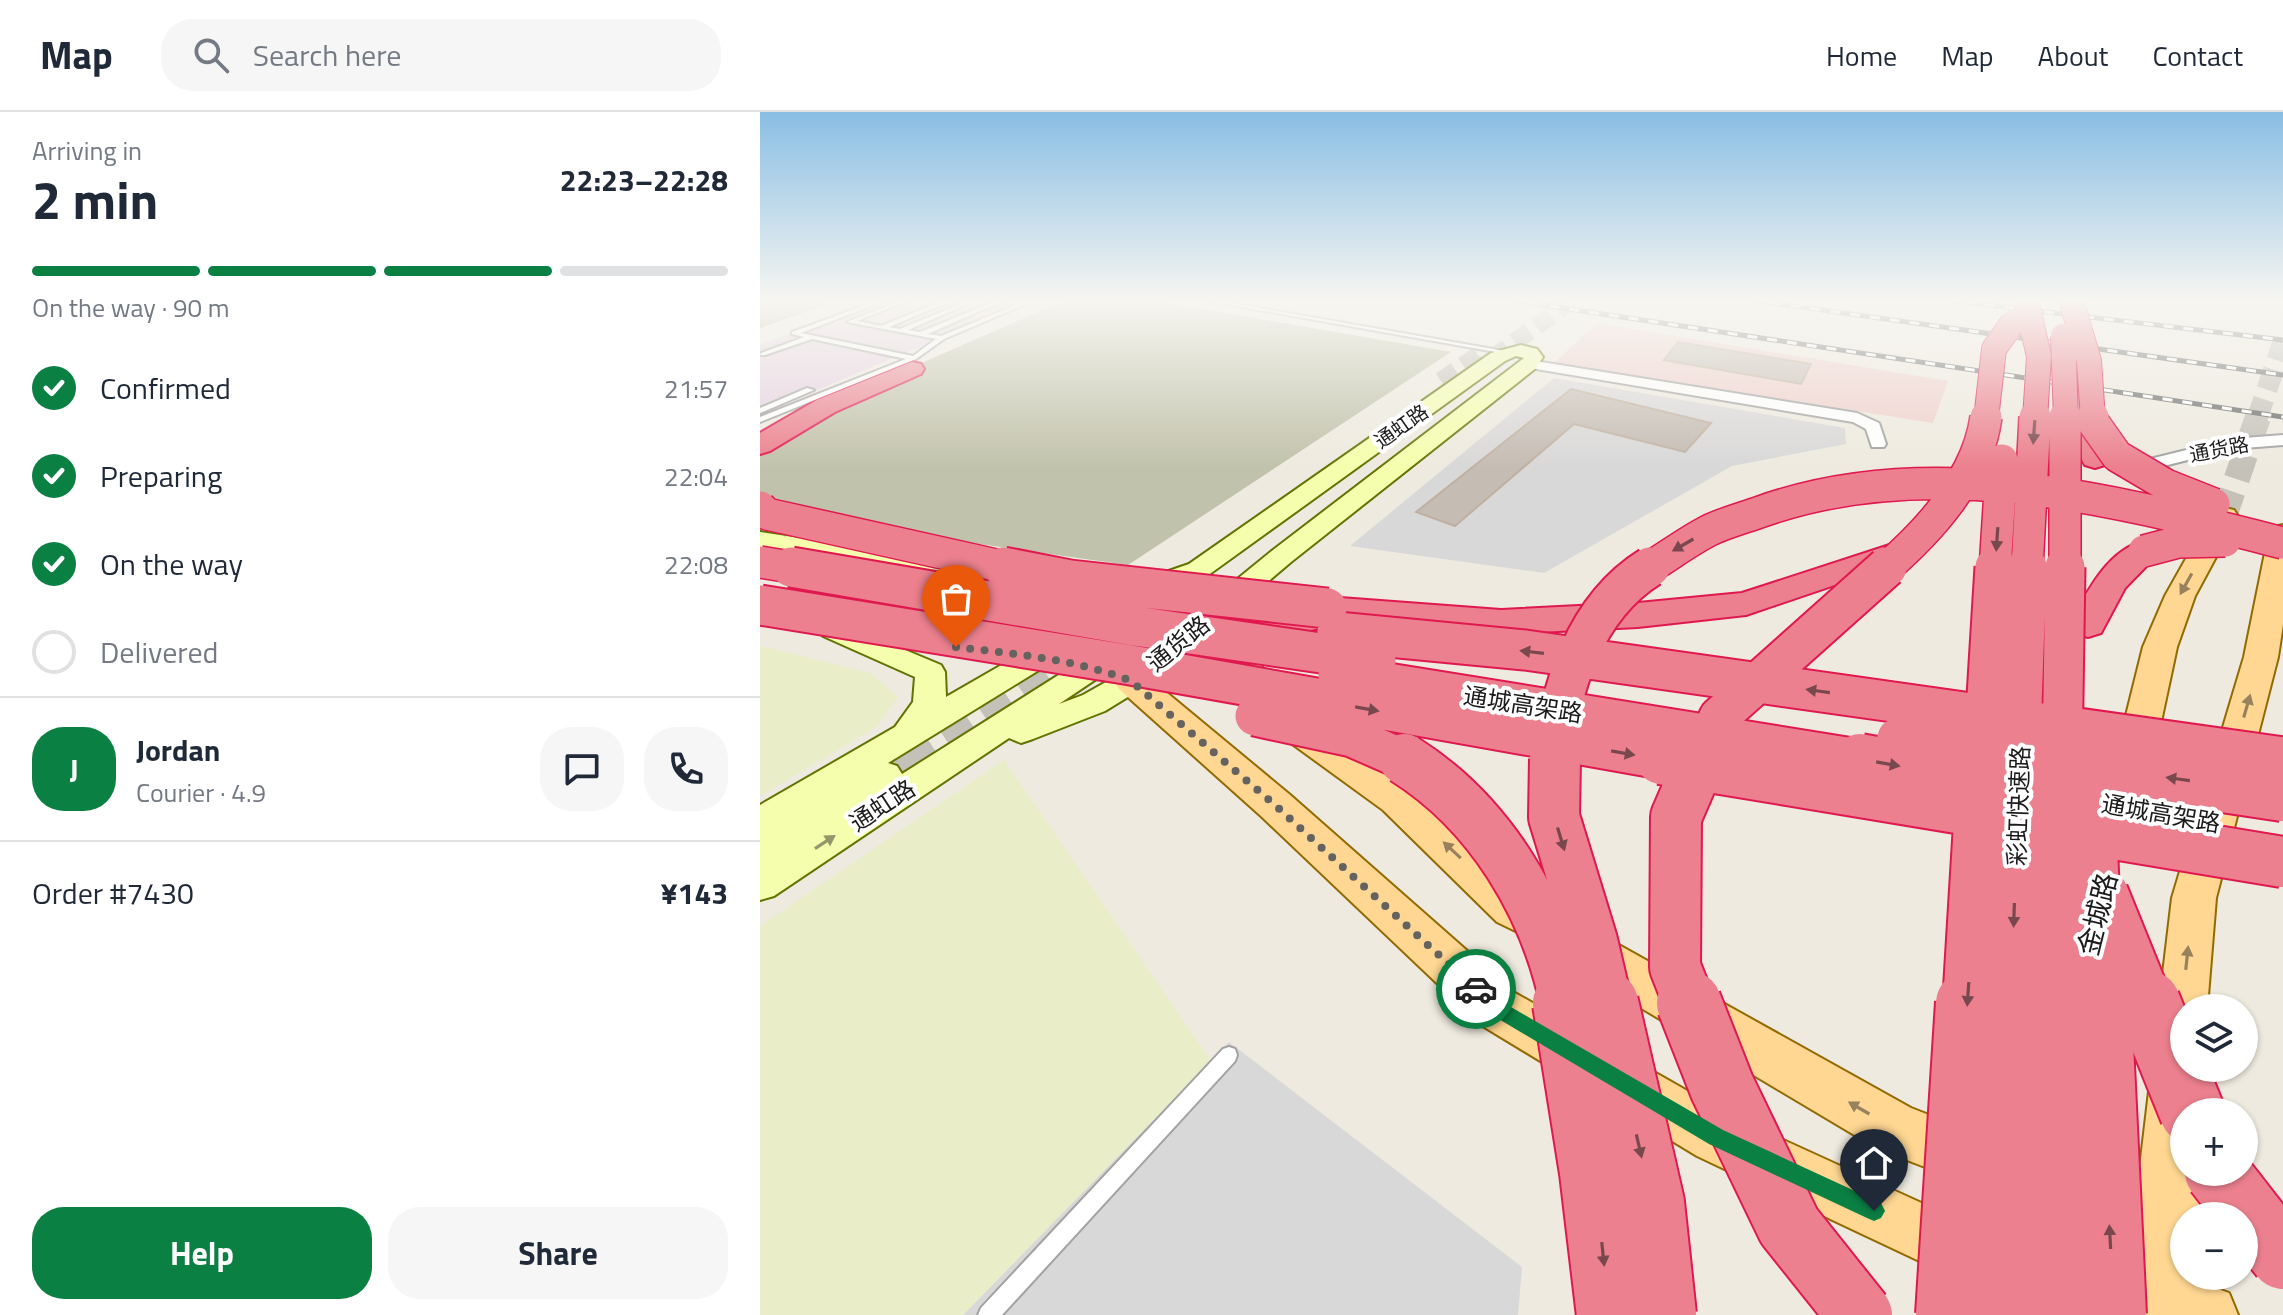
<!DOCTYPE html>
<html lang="en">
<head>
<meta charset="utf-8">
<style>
  :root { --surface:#fff; --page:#f6f6f7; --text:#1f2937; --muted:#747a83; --line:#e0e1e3; --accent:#0b8043 }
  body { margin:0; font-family:"Titillium Web","Noto Sans SC",sans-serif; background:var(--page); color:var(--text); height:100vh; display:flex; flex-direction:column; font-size:30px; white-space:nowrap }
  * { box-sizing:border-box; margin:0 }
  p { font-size:26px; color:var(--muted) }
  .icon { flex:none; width:44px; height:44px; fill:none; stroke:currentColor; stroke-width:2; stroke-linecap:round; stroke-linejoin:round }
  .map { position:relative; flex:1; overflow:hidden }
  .details { display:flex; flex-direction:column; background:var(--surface); width:760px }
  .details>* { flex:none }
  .fabs { position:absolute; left:1410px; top:882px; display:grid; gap:16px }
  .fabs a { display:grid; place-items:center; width:88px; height:88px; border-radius:50%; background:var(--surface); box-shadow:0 2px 6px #0004; font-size:40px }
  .pin { position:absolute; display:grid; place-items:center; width:68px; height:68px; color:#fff; margin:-82px -34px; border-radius:50% 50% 50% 0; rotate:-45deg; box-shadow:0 0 8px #0007 }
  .pin .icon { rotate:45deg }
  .courier { position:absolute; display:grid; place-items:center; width:80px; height:80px; margin:-40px; border:6px solid #0b8043; border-radius:50%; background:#fff; color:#222; box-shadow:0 2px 10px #0007 }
  .overview em { font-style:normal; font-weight:700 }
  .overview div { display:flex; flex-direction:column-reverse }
  .overview { display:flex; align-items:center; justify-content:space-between; height:136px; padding:0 32px }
  h1 { font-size:52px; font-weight:700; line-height:60px }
  .bar { display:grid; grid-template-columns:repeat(4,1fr); gap:12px 8px; align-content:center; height:96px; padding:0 32px }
  .bar i { height:10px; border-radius:6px; background:var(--line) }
  .bar .selected { background:var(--accent) }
  .bar p { grid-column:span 4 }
  .line { display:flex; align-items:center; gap:20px; padding:0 32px; border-top:2px solid var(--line) }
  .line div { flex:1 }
  .round { display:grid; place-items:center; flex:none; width:84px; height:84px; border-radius:32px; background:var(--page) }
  ol { padding:0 32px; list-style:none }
  li { display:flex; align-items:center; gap:24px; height:88px }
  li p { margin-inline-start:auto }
  li .icon { padding:8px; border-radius:50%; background:var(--accent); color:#fff; stroke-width:4 }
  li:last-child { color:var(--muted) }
  li i { width:44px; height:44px; border:4px solid var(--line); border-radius:50% }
  .cta { display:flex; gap:16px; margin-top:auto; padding:16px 32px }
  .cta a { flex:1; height:92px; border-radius:32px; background:var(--accent); color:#fff; font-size:32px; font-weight:700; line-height:92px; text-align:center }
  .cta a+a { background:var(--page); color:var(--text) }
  header { display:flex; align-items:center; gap:48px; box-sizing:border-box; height:112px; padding:0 40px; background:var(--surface); border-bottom:2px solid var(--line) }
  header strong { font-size:38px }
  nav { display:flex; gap:44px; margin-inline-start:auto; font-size:28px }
  .search { width:560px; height:72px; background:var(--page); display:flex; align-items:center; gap:20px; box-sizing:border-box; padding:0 28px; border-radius:32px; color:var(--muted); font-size:30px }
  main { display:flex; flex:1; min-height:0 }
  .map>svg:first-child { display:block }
</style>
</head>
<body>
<header>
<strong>Map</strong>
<div class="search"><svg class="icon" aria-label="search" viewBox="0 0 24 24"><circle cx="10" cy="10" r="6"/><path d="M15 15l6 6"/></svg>Search here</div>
<nav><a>Home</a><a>Map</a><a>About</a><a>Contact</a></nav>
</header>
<main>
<section class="details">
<div class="overview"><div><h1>2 min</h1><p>Arriving in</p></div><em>22:23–22:28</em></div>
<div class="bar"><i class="selected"></i><i class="selected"></i><i class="selected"></i><i></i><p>On the way · 90 m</p></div>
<ol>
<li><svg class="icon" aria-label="check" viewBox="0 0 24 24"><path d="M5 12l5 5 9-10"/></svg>Confirmed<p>21:57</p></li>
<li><svg class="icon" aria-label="check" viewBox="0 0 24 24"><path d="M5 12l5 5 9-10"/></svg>Preparing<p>22:04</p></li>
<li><svg class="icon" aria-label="check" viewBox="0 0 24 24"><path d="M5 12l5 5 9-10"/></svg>On the way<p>22:08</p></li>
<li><i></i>Delivered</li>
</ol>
<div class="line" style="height:144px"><b class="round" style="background:var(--accent);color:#fff">J</b><div><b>Jordan</b><p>Courier · 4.9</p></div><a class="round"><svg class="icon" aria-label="chat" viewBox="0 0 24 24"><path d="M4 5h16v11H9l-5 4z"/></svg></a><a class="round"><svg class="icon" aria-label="phone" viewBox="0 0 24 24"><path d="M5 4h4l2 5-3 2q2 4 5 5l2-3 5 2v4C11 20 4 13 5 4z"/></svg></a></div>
<div class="line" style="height:104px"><div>Order #7430</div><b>¥143</b></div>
<div class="cta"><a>Help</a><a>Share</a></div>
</section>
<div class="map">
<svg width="1523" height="1203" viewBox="0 0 1523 1203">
  <rect width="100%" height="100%" fill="#eeeadf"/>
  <path fill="#d9d8d8" d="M794,266L1085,316L1086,332L972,354L784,461L590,434Z
    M469,930L762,1155L758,1203H203Z"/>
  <path fill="#f0d0cc" d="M837,211L1188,269L1173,311L794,251Z"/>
  <path fill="#e7d1e2" d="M122,188H271L0,302V233Z"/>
  <path fill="#c1c2ab" d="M305,188H391L691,240L368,453L0,401V322Z"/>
  <path fill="#e9eec8" d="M0,534L110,561L138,585L116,615L0,684Z
    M244,648L451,949L203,1203H0V814Z"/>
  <path fill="#c5bcb3" stroke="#c0b0a1" stroke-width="2" d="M0,188H69L70,190L0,215Z
    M918,230L1051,252L1041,272L904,248Z
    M811,277L951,311L925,340L814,312L695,414L656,400Z"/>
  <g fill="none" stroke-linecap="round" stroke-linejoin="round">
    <path stroke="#c4c1b8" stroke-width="18" stroke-dasharray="18 9" stroke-linecap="butt" d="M711,262L812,188
      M681,269L723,240"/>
    <path stroke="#c4c1b8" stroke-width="30" stroke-dasharray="30 15" stroke-linecap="butt" d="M146,649L314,535"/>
    <path stroke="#c4c1b8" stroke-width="38" stroke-dasharray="38 19" stroke-linecap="butt" d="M125,663L149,647"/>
    <path stroke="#c4c1b8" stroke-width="21" stroke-dasharray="21 10" stroke-linecap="butt" d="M1497,307L1523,230"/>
    <path stroke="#c4c1b8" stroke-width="26" stroke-dasharray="26 13" stroke-linecap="butt" d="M1464,404L1498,305"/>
    <defs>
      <path id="lane" d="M119,188H127L41,221L153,244L176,227L87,210L142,188H150L97,209L121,214L185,188H193L129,215L140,217L210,188H217L148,218L160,220L238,188H245L168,222L181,224L268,188H275L184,227L156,247L0,310V305L146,247L52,227L5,243H0L1,241L44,225L32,222V220Z
        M442,188H454L750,240L747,242Z
        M47,276L54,278L0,301V296Z
        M469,935L475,937L477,943L475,949L242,1203H218L221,1196L463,937Z"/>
      <path id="street" d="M769,248L1097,301L1119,311L1126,332L1124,335H1112L1106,317L1093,310L764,255V249Z
        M1523,323V333L1471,337L1396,356L1388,351L1390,347L1471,327Z"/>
      <path id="secondary" d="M761,233L777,237L783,245L776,256L531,450L384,575L345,599L273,627L261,631L249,626L14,784L0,788V693L135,615L153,590L155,565L63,524L59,518L63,512L73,509L83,512L181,553L185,560L186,585L290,525L300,522L310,525L315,532L310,539L128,651L137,654L142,662L346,533L356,530L366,533L371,540L366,547L299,592L323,583L362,561L513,438L764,246L756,244L745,249L447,464L387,484L377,482L373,476L377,470L429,452L731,241Z
        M0,420L217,453L226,455L230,461L226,467L217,469L0,436Z"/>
      <path id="primary" d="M1464,396L1474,398L1478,404L1435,484L1417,535L1392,652L1386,662L1373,666L1360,662L1354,652L1383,535L1405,484L1450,404L1454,398Z
        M1523,413V512L1518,545L1456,786L1447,896H1424V956H1443L1439,1000H1424V1060L1490,1074L1510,1083L1519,1103L1510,1123L1490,1132L1484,1131V1104H1424V1164H1437V1169L1469,1181L1478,1203H1336L1318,1195L1309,1174L1318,1153L1339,1144L1376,1152V1111L1332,1103L1312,1095L1304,1075L1312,1055L1332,1047L1380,1055L1412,786L1484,545L1509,421L1513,415Z
        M457,480L468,483L473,490L514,582L651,676L769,782L790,794L796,808L790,822L774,828L737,810L623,698L487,599L441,490L446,483Z
        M371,557L383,561L529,682L755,881L975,1006L1225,1120L1233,1141L1225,1162L1204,1170L937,1044L721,913L501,704L359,577L354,569L359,561Z
        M825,817L841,823L1151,996L1231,1027L1239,1046L1231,1065L1212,1073L1118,1037L809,853L802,838L809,823Z"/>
      <path id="highway" d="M152,250L161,252L164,257L161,262L75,300L10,339L0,342V321L57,288Z
        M1333,302L1343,304C1350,315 1353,342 1345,353L1335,356L1325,353C1317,342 1316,315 1323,304Z
        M1148,427L1160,430L1165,437L1160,444L986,503L878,515L741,522L573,508L569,514C543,521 506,524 480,517L474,509L480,501L550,495L554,488L567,485L741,498L878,491L982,481Z
        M1384,429L1396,432L1401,439L1365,476L1341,521L1328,525L1315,521L1309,513C1326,482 1347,438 1384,429Z"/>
    </defs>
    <use href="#lane" stroke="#a2a2a2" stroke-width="4"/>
    <use href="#street" stroke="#a2a2a2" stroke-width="4"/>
    <use href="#secondary" stroke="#607400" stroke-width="4"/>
    <use href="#primary" stroke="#926a00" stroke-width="4"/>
    <use href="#highway" stroke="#e01850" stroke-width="4"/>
    <use href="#lane" fill="#fff" fill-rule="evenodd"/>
    <use href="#street" fill="#fff" fill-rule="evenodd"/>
    <use href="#secondary" fill="#f5fead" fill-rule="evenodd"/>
    <use href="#primary" fill="#ffd793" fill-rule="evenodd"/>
    <use href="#highway" fill="#ec808e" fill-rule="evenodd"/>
    <defs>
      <path id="rail" d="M750,188L1523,305
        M991,188L1523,263
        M1185,188L1523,228"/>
    </defs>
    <use href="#rail" stroke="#696969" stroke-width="5"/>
    <use href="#rail" stroke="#fff" stroke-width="3" stroke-dasharray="10" stroke-linecap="butt"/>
    <defs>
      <path id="highway-bridge-far4" d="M1266,188L1279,244L1275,307
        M1311,188L1329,249L1333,307
        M1303,224L1306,307
        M1226,307L1234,237L1253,210"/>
      <path id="highway-bridge-far3" d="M1333,305V310L1357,344L1406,373L1454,392
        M0,395L7,402L254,457
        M1384,439L1418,430L1465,429
        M0,450L43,457
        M887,457C907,445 927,430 948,419C964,411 983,406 1000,400C1170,339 1354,388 1523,431
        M1125,457C1170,418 1218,366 1226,305
        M1235,457L1242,348
        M1267,457L1275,305
        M1305,457V305"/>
      <path id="highway-bridge-far2" d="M31,455L375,514L616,549
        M243,455L310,468L567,496
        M0,493L365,552L912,649
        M577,520L765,538L1523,645
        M578,563L1111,649
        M495,604L592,625L647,649
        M1137,626L1290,649
        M795,649C797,578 826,495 890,455
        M940,649L959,605L1127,455
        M1223,649L1235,455
        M1260,649L1267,455
        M1302,649L1305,455"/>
      <path id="highway-bridge-far1" d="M644,647C730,701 786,795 806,893
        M795,647L794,705L832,829L847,893
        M901,647L1523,750
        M1100,647L1396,700
        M1277,647L1523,684
        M1330,693L1339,893
        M1343,782L1388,893
        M930,893L915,855L916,705L941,647
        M1208,893L1223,647
        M1251,893L1260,647
        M1298,893L1302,647"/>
      <path id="highway-bridge" d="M805,891L832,1060L849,1203
        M846,891L892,1091L904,1203
        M929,891L962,975L1029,1114L1100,1203
        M1339,891L1354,1203
        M1388,891L1432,1000
        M1457,1060L1523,1145
        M1188,1203L1208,891
        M1239,1203L1251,891
        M1293,1203L1298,891"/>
    </defs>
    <use href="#highway-bridge-far4" stroke="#e01850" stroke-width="26" stroke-linecap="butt"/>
    <use href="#highway-bridge-far3" stroke="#e01850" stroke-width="34" stroke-linecap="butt"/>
    <use href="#highway-bridge-far2" stroke="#e01850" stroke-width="43" stroke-linecap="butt"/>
    <use href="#highway-bridge-far1" stroke="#e01850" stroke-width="54" stroke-linecap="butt"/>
    <use href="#highway-bridge" stroke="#e01850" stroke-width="68" stroke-linecap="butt"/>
    <use href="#highway-bridge-far4" stroke="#ec808e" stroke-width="24"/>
    <use href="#highway-bridge-far3" stroke="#ec808e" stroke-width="31"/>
    <use href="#highway-bridge-far2" stroke="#ec808e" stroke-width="39"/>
    <use href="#highway-bridge-far1" stroke="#ec808e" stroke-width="50"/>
    <use href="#highway-bridge" stroke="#ec808e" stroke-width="64"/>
  </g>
  <defs><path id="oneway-solid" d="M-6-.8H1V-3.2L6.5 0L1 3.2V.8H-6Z" transform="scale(2)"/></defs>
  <g fill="#79484f">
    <use href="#oneway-solid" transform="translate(1274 320) rotate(94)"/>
    <use href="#oneway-solid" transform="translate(1237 427) rotate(94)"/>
    <use href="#oneway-solid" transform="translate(923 433) rotate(150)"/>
    <use href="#oneway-solid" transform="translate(772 540) rotate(-173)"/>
    <use href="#oneway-solid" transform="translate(1058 579) rotate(-172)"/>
    <use href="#oneway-solid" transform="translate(607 597) rotate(10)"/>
    <use href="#oneway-solid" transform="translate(863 641) rotate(10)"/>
    <use href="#oneway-solid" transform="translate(1128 652) rotate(10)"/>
    <use href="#oneway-solid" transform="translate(1418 667) rotate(-172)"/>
    <use href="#oneway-solid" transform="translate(801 727) rotate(73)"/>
    <use href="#oneway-solid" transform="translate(1254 803) rotate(92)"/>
    <use href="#oneway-solid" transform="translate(1208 882) rotate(94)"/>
    <use href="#oneway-solid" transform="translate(879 1034) rotate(77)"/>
    <use href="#oneway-solid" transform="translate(1350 1125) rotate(-93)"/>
    <use href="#oneway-solid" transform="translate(843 1142) rotate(84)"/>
  </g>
  <g fill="#98825d">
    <use href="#oneway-solid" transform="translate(1426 472) rotate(119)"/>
    <use href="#oneway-solid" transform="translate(1487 594) rotate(-74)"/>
    <use href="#oneway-solid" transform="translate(692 738) rotate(-137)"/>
    <use href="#oneway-solid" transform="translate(1427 846) rotate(-84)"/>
    <use href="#oneway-solid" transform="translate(1099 996) rotate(-150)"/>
  </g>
  <use fill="#93986b" href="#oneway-solid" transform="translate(65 730) rotate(-33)"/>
  <linearGradient id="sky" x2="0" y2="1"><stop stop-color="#89bee4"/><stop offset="0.53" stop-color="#f7f6f1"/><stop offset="1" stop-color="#f7f6f1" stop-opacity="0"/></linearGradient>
  <rect width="1523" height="356" fill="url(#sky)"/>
  <path fill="#0b8043" d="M716,869L744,891L963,1018L1121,1091L1125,1099L1121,1106L1114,1109L1107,1106L949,1032L732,903L707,877L710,871Z"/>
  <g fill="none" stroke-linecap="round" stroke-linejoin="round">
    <path stroke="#656360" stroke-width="8" stroke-dasharray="0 14.4" d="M196,535C254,542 316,547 371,569L515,693L716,877"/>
  </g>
  <g text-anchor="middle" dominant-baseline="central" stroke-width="8" stroke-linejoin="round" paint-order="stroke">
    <g font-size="20" fill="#1b1b1b" stroke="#fff">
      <text transform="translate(641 314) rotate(-35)">通虹路</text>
      <text transform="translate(1459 337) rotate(-11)">通货路</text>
    </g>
    <g font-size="24" fill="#1b1b1b" stroke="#fff">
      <text transform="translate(418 531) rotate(-39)">通货路</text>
      <text transform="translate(763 592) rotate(9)">通城高架路</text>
      <text transform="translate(122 693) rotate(-33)">通虹路</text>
      <text transform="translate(1258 694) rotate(-88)">彩虹快速路</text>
      <text transform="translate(1401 701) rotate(10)">通城高架路</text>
    </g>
    <g font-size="28" fill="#1b1b1b" stroke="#fff">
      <text transform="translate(1337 802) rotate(-76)">金城路</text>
    </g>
  </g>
</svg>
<div class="fabs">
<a><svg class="icon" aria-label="layers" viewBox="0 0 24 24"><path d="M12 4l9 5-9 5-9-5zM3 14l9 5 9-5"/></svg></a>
<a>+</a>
<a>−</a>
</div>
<div class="pin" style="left:196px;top:535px;background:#ea580c"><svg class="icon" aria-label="bag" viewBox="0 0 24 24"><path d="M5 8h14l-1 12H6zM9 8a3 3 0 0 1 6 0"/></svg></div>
<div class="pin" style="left:1114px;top:1099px;background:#1f2937"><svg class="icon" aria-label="home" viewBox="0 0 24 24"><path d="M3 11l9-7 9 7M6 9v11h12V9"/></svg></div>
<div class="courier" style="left:716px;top:877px"><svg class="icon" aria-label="car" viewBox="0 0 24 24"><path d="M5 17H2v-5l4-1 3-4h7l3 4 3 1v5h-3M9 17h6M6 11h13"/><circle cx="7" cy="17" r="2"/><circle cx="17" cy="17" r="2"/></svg></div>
</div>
</main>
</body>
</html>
